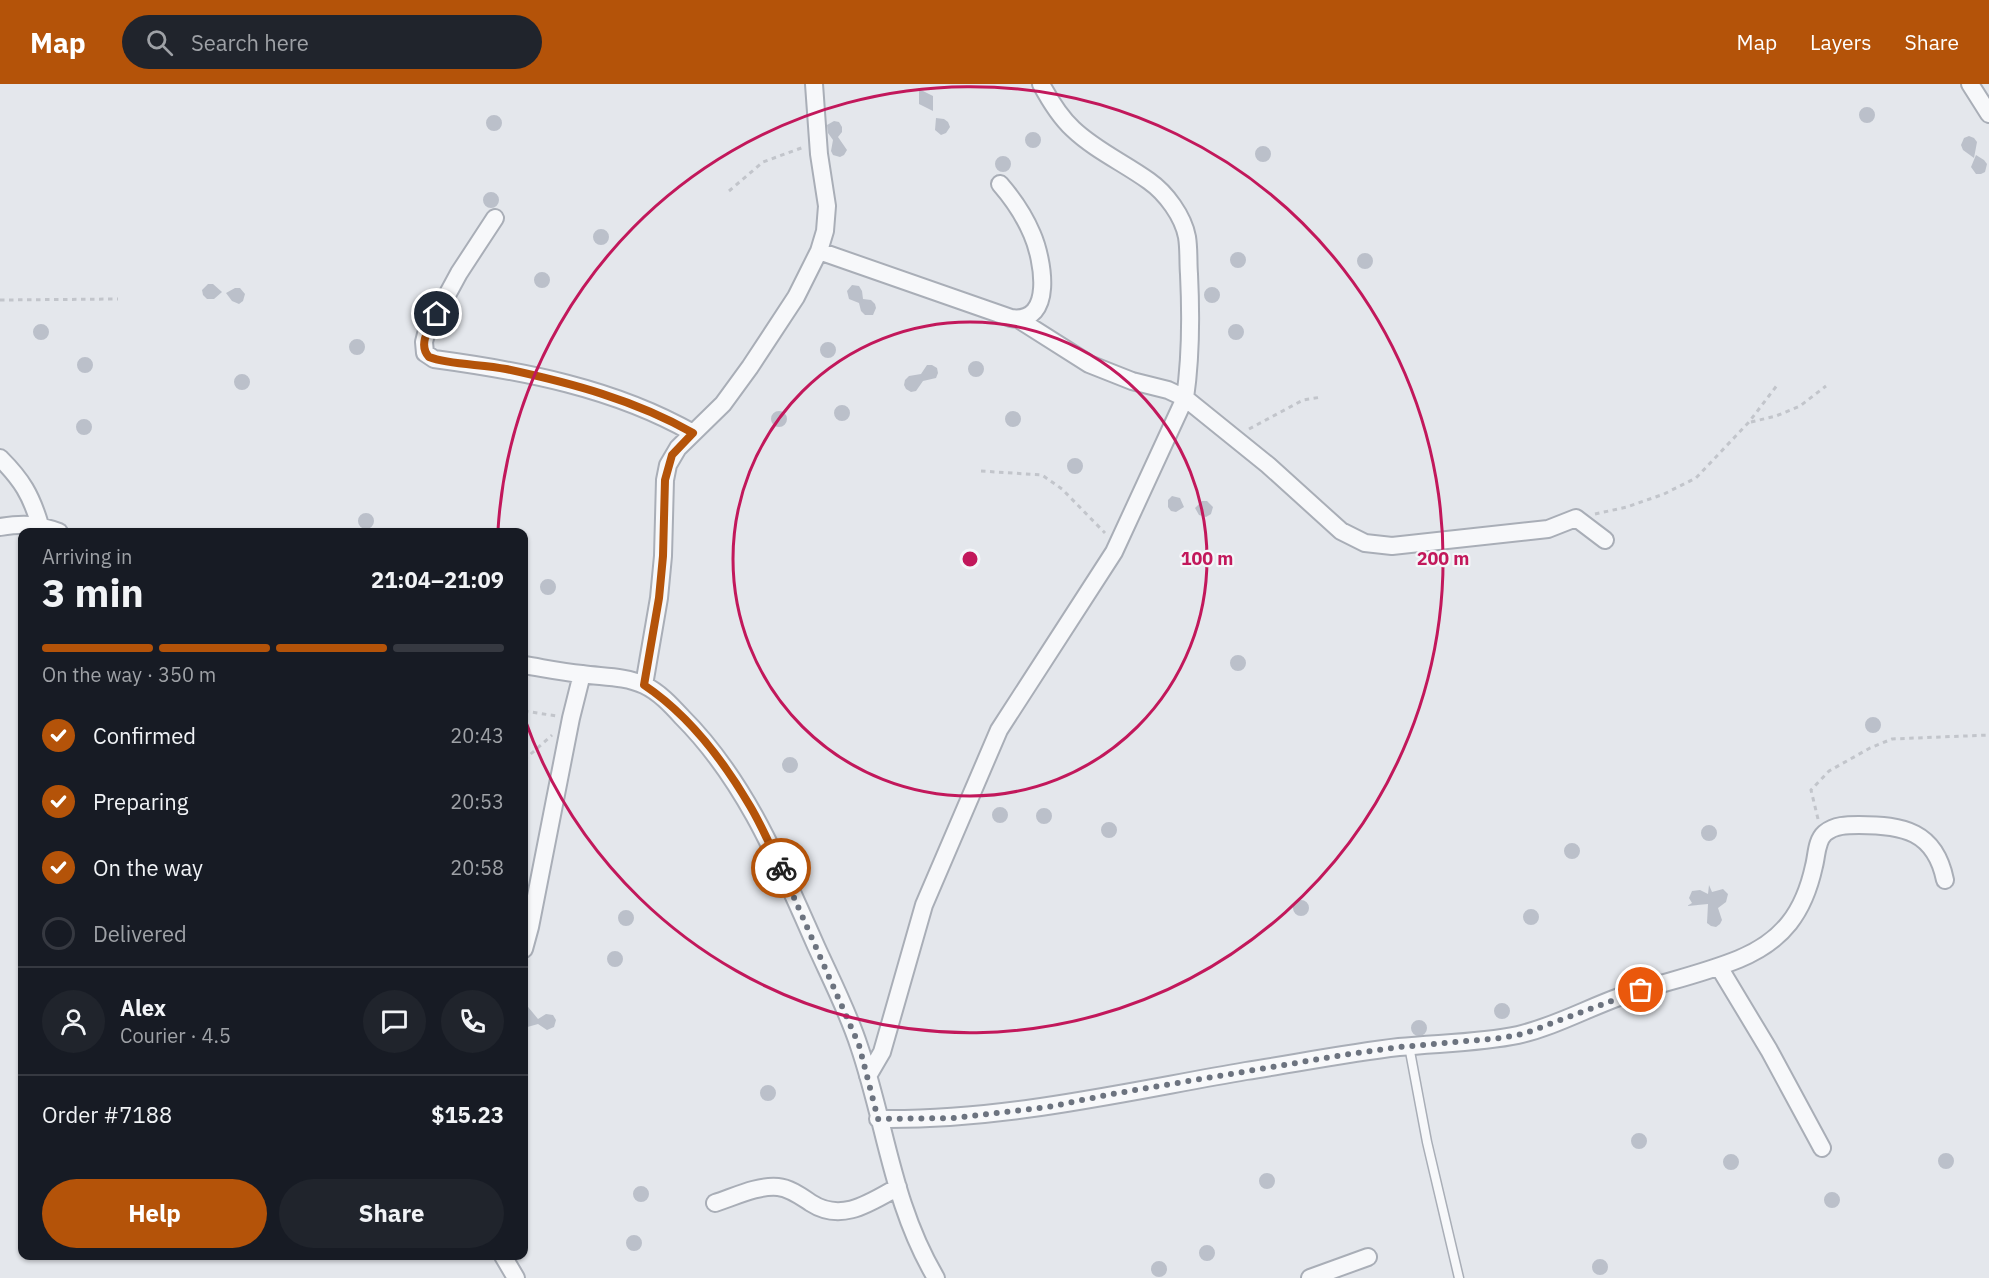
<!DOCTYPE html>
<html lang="en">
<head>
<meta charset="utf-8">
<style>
  :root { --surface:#171b24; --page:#20242c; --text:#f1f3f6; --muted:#9ea1a6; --line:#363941; --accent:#b45309 }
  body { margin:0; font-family:"IBM Plex Sans",sans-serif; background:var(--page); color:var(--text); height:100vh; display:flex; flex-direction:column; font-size:22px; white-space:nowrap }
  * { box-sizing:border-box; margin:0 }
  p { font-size:20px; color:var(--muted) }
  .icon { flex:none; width:33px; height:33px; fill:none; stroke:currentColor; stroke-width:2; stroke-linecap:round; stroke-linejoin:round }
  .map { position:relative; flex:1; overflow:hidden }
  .details { position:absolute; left:18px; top:444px; width:510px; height:732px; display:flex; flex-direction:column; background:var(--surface); border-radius:12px; box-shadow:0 2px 4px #0004 }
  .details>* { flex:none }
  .pin { position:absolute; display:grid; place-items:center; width:51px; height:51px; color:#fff; margin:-26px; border:3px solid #fff; border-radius:50%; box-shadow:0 2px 6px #0007 }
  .courier { position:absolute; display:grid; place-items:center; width:60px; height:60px; margin:-30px; border:4px solid #b45309; border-radius:50%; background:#fff; color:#222; box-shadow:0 2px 8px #0007 }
  .summary em { font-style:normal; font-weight:700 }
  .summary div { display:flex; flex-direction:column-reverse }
  .summary { display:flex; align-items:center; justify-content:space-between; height:102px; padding:0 24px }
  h1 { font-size:39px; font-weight:700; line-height:45px }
  .bar { display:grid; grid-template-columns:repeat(4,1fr); gap:9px 6px; align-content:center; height:72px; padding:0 24px }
  .bar i { height:8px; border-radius:4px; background:var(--line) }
  .bar .current { background:var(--accent) }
  .bar p { grid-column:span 4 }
  .line { display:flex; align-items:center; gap:15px; padding:0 24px; border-top:2px solid var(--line) }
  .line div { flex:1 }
  .round { display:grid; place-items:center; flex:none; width:63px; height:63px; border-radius:32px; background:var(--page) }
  ol { padding:0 24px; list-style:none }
  li { display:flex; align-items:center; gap:18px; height:66px }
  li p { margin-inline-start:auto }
  li .icon { padding:6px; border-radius:50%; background:var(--accent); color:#fff; stroke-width:4 }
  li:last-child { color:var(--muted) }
  li i { width:33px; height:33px; border:3px solid var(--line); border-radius:50% }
  .primary-button { display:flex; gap:12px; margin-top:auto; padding:12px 24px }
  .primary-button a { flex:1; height:69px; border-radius:36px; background:var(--accent); color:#fff; font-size:24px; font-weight:700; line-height:69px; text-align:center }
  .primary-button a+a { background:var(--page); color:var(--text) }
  header { display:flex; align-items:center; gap:36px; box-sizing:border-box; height:84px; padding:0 30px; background:var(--accent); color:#fff }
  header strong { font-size:28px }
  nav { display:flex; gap:33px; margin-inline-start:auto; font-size:21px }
  .search { width:420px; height:54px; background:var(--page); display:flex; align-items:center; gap:15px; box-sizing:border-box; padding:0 21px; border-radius:33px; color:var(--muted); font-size:22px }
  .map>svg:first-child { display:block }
</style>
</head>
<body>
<header>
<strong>Map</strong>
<div class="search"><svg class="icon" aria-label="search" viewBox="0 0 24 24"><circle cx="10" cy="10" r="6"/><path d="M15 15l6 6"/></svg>Search here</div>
<nav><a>Map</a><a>Layers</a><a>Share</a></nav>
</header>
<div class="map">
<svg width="1989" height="1194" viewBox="0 0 1989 1194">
  <rect width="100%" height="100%" fill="#e4e7ec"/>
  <path fill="#bbc0ca" d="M919,5L933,12V27L919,20Z
    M1859 31a8 8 0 1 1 16 0a8 8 0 1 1-16 0Z
    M486 39a8 8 0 1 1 16 0a8 8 0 1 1-16 0Z
    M936,34L944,35L948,38L950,43L946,49L941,51L935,46Z
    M834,37L839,38L842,43V48L838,53L847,66L844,71L840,73L833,71L831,67L833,56L828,49L827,41Z
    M1025 56a8 8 0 1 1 16 0a8 8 0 1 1-16 0Z
    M1969,52L1974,54L1977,58L1974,74L1963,66L1961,61L1964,54Z
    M1255 70a8 8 0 1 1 16 0a8 8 0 1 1-16 0Z
    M1976,71L1984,76L1987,80L1985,88L1981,90H1976L1971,83Z
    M995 80a8 8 0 1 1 16 0a8 8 0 1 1-16 0Z
    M483 116a8 8 0 1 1 16 0a8 8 0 1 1-16 0Z
    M593 153a8 8 0 1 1 16 0a8 8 0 1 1-16 0Z
    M1230 176a8 8 0 1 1 16 0a8 8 0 1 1-16 0Z
    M1357 177a8 8 0 1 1 16 0a8 8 0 1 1-16 0Z
    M534 196a8 8 0 1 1 16 0a8 8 0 1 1-16 0Z
    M208,200H213L222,208L214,215H207L203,211L202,206Z
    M852,201L859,202L862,207L863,215L871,216L875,220L876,224L873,231H865L861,227L859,219L849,215L847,207Z
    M1204 211a8 8 0 1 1 16 0a8 8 0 1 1-16 0Z
    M235,204H240L245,210L243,217L239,220L232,217L226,209Z
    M33 248a8 8 0 1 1 16 0a8 8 0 1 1-16 0Z
    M1228 248a8 8 0 1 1 16 0a8 8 0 1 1-16 0Z
    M349 263a8 8 0 1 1 16 0a8 8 0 1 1-16 0Z
    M820 266a8 8 0 1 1 16 0a8 8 0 1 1-16 0Z
    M77 281a8 8 0 1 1 16 0a8 8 0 1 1-16 0Z
    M968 285a8 8 0 1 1 16 0a8 8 0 1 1-16 0Z
    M927,281H932L937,284L938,289L936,294L923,297L916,307L911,308L906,305L904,301L905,296L909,292L921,290Z
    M234 298a8 8 0 1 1 16 0a8 8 0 1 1-16 0Z
    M834 329a8 8 0 1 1 16 0a8 8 0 1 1-16 0Z
    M771 335a8 8 0 1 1 16 0a8 8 0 1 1-16 0Z
    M1005 335a8 8 0 1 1 16 0a8 8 0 1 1-16 0Z
    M76 343a8 8 0 1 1 16 0a8 8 0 1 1-16 0Z
    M1067 382a8 8 0 1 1 16 0a8 8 0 1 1-16 0Z
    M1172,412L1180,414L1184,423L1176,428L1171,427L1168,423V416Z
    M1202,417H1207L1213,423L1211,430L1206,433L1199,431L1195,424Z
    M358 437a8 8 0 1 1 16 0a8 8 0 1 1-16 0Z
    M540 503a8 8 0 1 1 16 0a8 8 0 1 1-16 0Z
    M1230 579a8 8 0 1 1 16 0a8 8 0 1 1-16 0Z
    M1865 641a8 8 0 1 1 16 0a8 8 0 1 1-16 0Z
    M782 681a8 8 0 1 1 16 0a8 8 0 1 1-16 0Z
    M992 731a8 8 0 1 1 16 0a8 8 0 1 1-16 0Z
    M1036 732a8 8 0 1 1 16 0a8 8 0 1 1-16 0Z
    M1101 746a8 8 0 1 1 16 0a8 8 0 1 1-16 0Z
    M1701 749a8 8 0 1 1 16 0a8 8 0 1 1-16 0Z
    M1564 767a8 8 0 1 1 16 0a8 8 0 1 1-16 0Z
    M1709,801L1712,808L1723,805L1728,810L1726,818L1718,824L1722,836L1720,840L1716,843L1711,842L1707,839L1708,820L1687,822L1692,819L1689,814L1692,807L1700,806L1708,810Z
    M1293 824a8 8 0 1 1 16 0a8 8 0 1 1-16 0Z
    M1523 833a8 8 0 1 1 16 0a8 8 0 1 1-16 0Z
    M618 834a8 8 0 1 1 16 0a8 8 0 1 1-16 0Z
    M607 875a8 8 0 1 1 16 0a8 8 0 1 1-16 0Z
    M524,918L538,935L546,930L553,931L556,936L554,943L547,946L538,940L524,944Z
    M1494 927a8 8 0 1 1 16 0a8 8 0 1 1-16 0Z
    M1411 944a8 8 0 1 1 16 0a8 8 0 1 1-16 0Z
    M760 1009a8 8 0 1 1 16 0a8 8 0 1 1-16 0Z
    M1631 1057a8 8 0 1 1 16 0a8 8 0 1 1-16 0Z
    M1938 1077a8 8 0 1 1 16 0a8 8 0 1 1-16 0Z
    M1723 1078a8 8 0 1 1 16 0a8 8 0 1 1-16 0Z
    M1259 1097a8 8 0 1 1 16 0a8 8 0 1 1-16 0Z
    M633 1110a8 8 0 1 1 16 0a8 8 0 1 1-16 0Z
    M1824 1116a8 8 0 1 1 16 0a8 8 0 1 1-16 0Z
    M626 1159a8 8 0 1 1 16 0a8 8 0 1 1-16 0Z
    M1199 1169a8 8 0 1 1 16 0a8 8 0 1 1-16 0Z
    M1592 1183a8 8 0 1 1 16 0a8 8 0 1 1-16 0Z
    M1151 1185a8 8 0 1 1 16 0a8 8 0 1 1-16 0Z"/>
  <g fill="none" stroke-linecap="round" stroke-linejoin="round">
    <defs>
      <path id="service" d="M1409,962L1427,1058L1459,1194"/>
      <path id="minor" d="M1970,0L1989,30
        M495,134L459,189L426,250L424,258L425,269L434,275C523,287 614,304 693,349
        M819,167L1011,234C1055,240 1043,175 1032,150C1024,131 1013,115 1000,100
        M1018,235L1089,280L1132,297L1168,306L1185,314L1268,381L1341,447L1365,459L1392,462L1548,445L1576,434L1605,456
        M0,374C22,396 31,411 40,441
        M0,443C24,439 37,440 59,448
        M524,581C543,584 562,588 582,590C602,593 625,592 644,601C659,608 671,621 682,633C746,697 780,781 816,862C831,895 848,928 859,962C886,1041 892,1120 936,1194
        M644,601L659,514L663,472L665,396L668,381L678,364L723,320L750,283L796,213L819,167L825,147L827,122L819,70L814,0
        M524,865L530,843L571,634L582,590
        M1719,883L1769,966L1822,1064
        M868,992L882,968L924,821L999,646L1114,468L1185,314C1191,273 1191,231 1189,190C1188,178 1189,165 1187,153C1183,132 1166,109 1149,97C1124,79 1095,66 1073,45C1060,33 1049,15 1041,0
        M878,1035C1003,1037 1124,1008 1246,987C1297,979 1348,969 1399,963C1439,959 1480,959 1518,951C1553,943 1586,925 1619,913C1659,899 1700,891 1739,875C1783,857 1804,828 1814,782C1817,771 1816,757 1825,749C1835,741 1847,741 1859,741C1903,741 1935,747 1945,796
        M715,1119C734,1113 758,1101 778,1103C790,1104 802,1113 811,1119C842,1139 871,1118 898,1103
        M503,1172L516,1194
        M1310,1194L1368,1173"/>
    </defs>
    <use href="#service" stroke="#a9aeb7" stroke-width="11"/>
    <use href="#minor" stroke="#a9aeb7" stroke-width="20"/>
    <path stroke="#c2c5cb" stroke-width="3" stroke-dasharray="4.5 4.5" stroke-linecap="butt" d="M729,107L763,78L804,63
      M0,216L118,215
      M1751,338L1776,332L1800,322L1826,302
      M1249,345L1303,316L1322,313
      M981,387L1042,391L1062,405L1105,449
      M1595,430L1627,423L1664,410L1696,394L1749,338L1778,300
      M524,627L557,632
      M524,676L552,651
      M1818,735L1811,706L1829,687L1870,664L1892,655L1989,651"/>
    <use href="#service" stroke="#f7f8fa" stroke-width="8"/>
    <use href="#minor" stroke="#f7f8fa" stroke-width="16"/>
  </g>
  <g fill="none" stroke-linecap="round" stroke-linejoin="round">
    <path stroke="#6c737f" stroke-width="6" stroke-dasharray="0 10.8" d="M781,784L859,961L878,1035L954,1034L1048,1023L1112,1010L1349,970L1400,963L1501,954L1523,950L1641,906"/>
    <path stroke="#b45309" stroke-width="8" d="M437,230C430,243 417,260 429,273C450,281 482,280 506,285C571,299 635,316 693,349L672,371L665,396L663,472L659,514L644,601C689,631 723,676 750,722C762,742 771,764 781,784"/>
  </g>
  <g fill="none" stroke="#c2185b" stroke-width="3">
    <circle cx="970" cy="475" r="237"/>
    <path d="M498 446A473 473 0 1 1 524 633"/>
  </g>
  <circle cx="970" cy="475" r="9" fill="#c2185b" stroke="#f4f6f9" stroke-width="3"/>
  <g font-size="18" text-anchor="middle" font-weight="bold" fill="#c2185b" stroke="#f4f6f9" stroke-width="4.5" stroke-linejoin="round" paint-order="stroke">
    <text x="1207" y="481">100 m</text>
    <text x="1443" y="481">200 m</text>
  </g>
</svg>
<div class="pin" style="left:1641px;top:906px;background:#ea580c"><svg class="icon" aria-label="bag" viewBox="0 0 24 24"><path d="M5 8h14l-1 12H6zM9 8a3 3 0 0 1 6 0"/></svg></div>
<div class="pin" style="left:437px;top:230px;background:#1f2937"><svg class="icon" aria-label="home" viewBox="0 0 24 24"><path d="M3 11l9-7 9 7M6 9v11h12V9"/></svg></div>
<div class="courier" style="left:781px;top:784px"><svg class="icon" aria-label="bike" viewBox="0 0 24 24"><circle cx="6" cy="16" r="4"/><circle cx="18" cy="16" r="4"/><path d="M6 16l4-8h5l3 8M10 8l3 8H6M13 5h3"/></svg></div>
<section class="details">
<div class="summary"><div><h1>3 min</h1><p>Arriving in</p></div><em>21:04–21:09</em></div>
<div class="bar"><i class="current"></i><i class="current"></i><i class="current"></i><i></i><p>On the way · 350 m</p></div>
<ol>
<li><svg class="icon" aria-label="check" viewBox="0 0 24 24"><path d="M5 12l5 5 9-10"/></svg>Confirmed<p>20:43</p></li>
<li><svg class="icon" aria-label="check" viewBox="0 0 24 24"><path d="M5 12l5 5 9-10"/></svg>Preparing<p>20:53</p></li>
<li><svg class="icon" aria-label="check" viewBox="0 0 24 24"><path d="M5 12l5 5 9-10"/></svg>On the way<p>20:58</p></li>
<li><i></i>Delivered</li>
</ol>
<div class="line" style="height:108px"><a class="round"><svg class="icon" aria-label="person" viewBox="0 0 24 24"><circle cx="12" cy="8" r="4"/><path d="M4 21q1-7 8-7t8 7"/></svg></a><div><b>Alex</b><p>Courier · 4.5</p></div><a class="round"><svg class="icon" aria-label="chat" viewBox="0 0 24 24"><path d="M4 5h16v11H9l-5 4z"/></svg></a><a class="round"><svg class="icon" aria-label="phone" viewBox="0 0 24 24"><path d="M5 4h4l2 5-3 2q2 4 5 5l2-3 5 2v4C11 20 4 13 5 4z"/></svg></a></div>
<div class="line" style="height:78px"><div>Order #7188</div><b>$15.23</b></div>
<div class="primary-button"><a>Help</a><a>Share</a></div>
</section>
</div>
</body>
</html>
